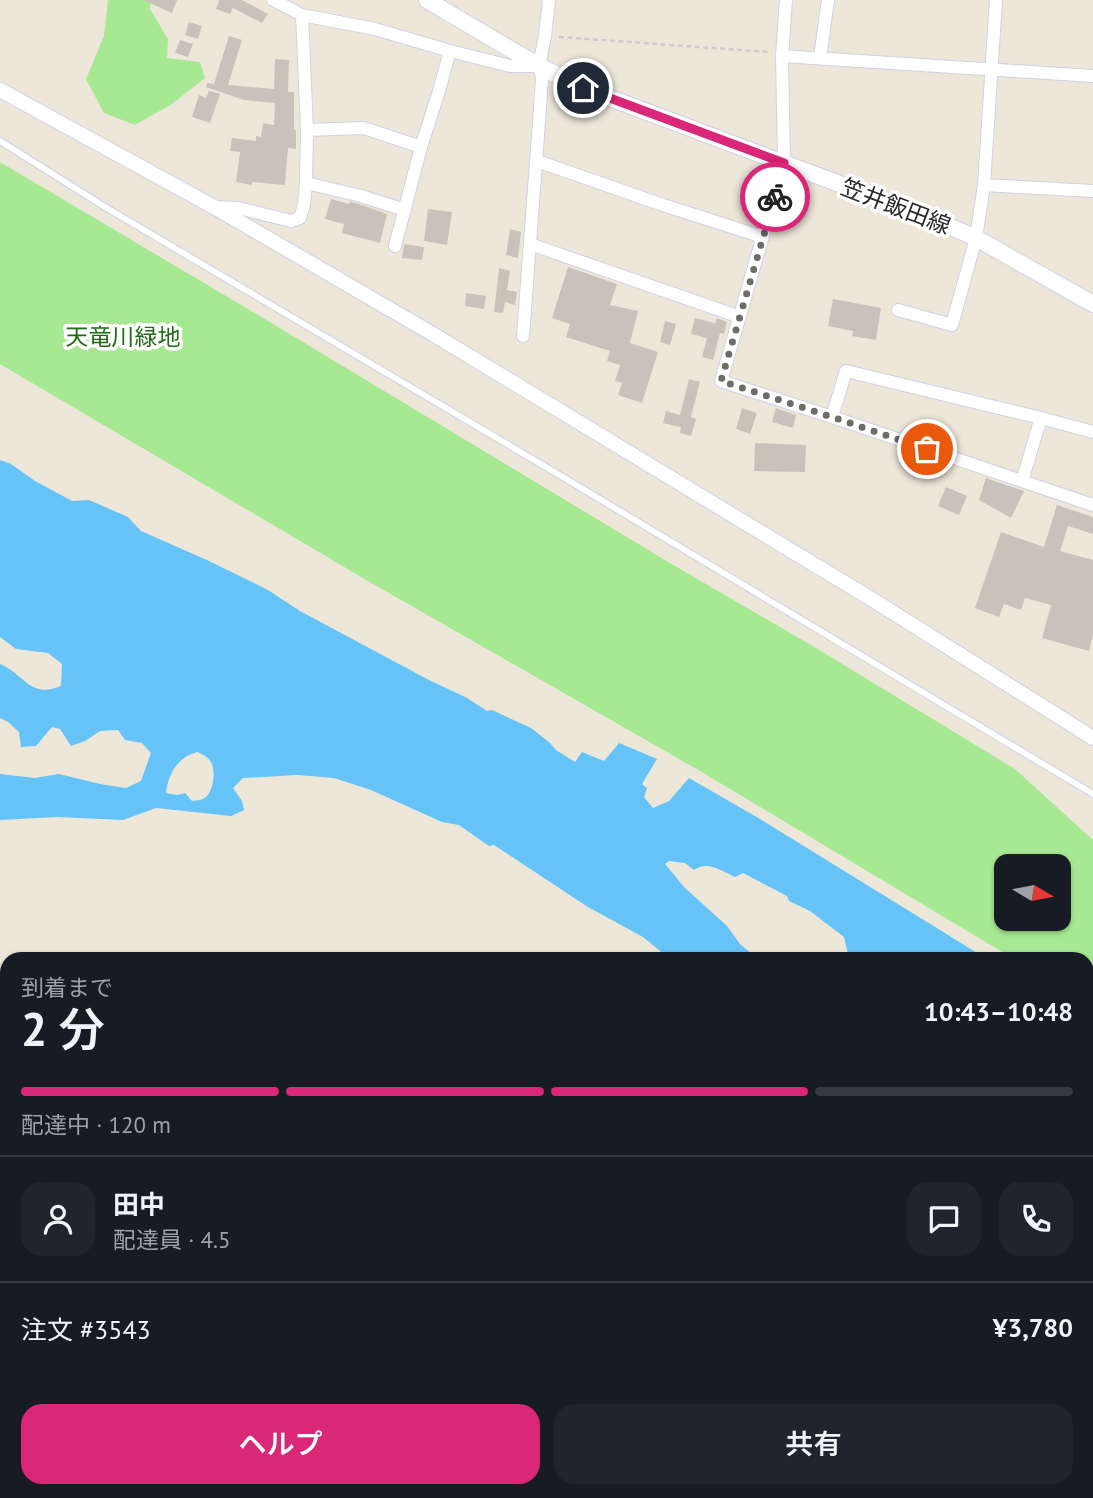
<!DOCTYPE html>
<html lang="ja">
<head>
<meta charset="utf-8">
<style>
  :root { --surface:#171b24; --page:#20242c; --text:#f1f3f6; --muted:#9ea1a6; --line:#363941; --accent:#db2777 }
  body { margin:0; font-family:"PT Sans","Noto Sans JP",sans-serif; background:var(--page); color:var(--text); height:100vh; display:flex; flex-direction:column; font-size:26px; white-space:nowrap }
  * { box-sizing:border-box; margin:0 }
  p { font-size:23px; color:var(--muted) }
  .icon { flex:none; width:38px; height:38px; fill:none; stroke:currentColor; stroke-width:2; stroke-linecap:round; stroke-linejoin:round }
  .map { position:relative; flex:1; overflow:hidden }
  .details { position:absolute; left:0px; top:952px; width:1094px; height:546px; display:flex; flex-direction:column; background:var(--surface); border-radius:21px 21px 0 0; box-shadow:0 2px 5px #0004 }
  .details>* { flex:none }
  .needle { width:46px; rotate:100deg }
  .fabs { position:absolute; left:994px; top:854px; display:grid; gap:14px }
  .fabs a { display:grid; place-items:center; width:77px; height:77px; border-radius:14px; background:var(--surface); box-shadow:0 2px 5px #0004; font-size:35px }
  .pin { position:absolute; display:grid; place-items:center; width:60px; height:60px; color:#fff; margin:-30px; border:4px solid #fff; border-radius:50%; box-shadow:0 2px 7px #0007 }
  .courier { position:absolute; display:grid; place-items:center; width:70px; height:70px; margin:-35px; border:5px solid #db2777; border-radius:50%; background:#fff; color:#222; box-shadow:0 2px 9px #0007 }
  .overview em { font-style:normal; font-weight:600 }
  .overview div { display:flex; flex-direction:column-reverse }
  .overview { display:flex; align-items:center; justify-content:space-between; height:119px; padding:0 21px }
  h1 { font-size:46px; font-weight:600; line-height:52px }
  .bar { display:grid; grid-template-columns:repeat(4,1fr); gap:10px 7px; align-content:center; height:84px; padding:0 21px }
  .bar i { height:9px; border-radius:5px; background:var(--line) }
  .bar .current { background:var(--accent) }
  .bar p { grid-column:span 4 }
  .line { display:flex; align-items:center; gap:18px; padding:0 21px; border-top:2px solid var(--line) }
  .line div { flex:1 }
  .round { display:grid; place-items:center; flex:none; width:74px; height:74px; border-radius:21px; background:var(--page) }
  .action { display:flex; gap:14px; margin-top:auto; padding:14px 21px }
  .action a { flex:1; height:80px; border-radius:21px; background:var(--accent); color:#fff; font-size:28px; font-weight:600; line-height:80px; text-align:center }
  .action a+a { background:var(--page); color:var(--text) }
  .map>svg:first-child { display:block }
</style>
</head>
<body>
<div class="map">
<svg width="1093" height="1498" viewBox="0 0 1093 1498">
  <rect width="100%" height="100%" fill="#ede7da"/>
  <path fill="#a7e892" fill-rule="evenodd" d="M108,0H151L150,9L168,39L167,58L200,62L205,78L172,104L135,125L104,113L86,79L104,36Z
    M0,162L253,312L675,566L816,648L1015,769L1093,840V1007L1087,1003V959H1014L700,771L368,581L0,364ZM1006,866H1059V919H1006Z"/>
  <path fill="#65c3f7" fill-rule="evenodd" d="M0,460L11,464L35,481L72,501L89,500L128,517L141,531L209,561L268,590L300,611L427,679L467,698L487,711L492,710L531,728L550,743L556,750L575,762L582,752L604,761L619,743L657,759L642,784L647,788L644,797L653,808L669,801L689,778L760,819L987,959H851L849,958L844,937L810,911L789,901L787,896L743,873L735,877C722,871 707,860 694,870L685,863L669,861L665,864L684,887L727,926L740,944L758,959H670L643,937L588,907L494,845L489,846L459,825L442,822L371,790L334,778L297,775L243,778L233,788L242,801L244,810L231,816L156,808L123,820L57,817L0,820V774L35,778L59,774L100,784L126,788L141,781L151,753L142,743L125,740L118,730L100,731L85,741L71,746L60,729L52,727L36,746L21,747L19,732L8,722L0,718V664C25,674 29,699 61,686L62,664L48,653L16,649L0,637ZM197,752C202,754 208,757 211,762C216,771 214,794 203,799C200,801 196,800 192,801L185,793L177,795L166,793C168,774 178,757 197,752Z
    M1093,1075V1484H1087V1080Z
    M0,1173L7,1175V1407L0,1406Z
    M287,1491H525L528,1498H299Z
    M630,1491H893L901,1498H654Z"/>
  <path fill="#c8c3ba" d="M143,0H177L172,13Z
    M218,0H242L268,14L262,23L233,8L230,14L216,9L219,1Z
    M189,22L202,26L198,39L185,35Z
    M229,36L242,40L228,85L274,89L275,59L289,60L288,92H294V130H296V149L288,148L285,185L252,182V185L236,182L240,152L230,151L232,138L256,141V136L261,137L263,123L274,125L275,103L244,100L206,87L207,83L214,84Z
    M180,40L193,44L188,57L175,53Z
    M209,91L220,94L210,123L192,117L199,95L206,98Z
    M331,199L349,204L350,202L359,204L387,214L380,243L342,233L344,224L325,219Z
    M428,209L452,212L447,245L424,241Z
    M510,229L521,232L518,258L506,255Z
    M404,244L424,247L422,260L402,258Z
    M568,267L617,284L610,305L638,311L630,343L658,352L642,403L618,395L622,383L615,381L620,365L607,361L610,351L566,337L570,324L552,318Z
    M499,268L510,271L507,290L517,292L515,305L505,302L503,313L494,312Z
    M466,293L486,296L484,309L465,306Z
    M833,299L881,308L876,340L852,336L853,331L828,326Z
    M695,318L715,323L717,318L727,322L724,334L720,333L713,360L702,357L707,338L691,334Z
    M665,321L676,324L670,345L660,342Z
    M689,379L700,382L691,417L696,419L691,436L680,433L681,427L663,423L666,411L680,415Z
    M742,408L757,413L750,434L736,429Z
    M776,408L796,415L793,428L772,422Z
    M755,443L806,445L805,472L754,471Z
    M986,478L1024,491L1011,518L979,500Z
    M946,487L967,496L959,515L938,506Z
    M1057,505L1093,517V534L1068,526L1060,551L1093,560V634L1089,651L1042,638L1051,605L1025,598L1021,610L1004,604L999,617L975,608L1001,532L1044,547Z"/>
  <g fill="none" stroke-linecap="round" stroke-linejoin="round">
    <defs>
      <path id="service" d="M0,141L105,207L551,470L1093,794"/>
      <path id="minor" d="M273,0L302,15L375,29L450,51L510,66H539
        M302,15L307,130L364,128L421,147L395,246
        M782,56L786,0
        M820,58L828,0
        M1093,76L782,56L784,163L721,381L832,417L1093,505
        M307,130L306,183L361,196L405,210
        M421,147L439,91L450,51
        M537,161L663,205L763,237
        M984,185L1093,191
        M214,207L238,208L291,221L300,218L304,205L306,183
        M530,244L740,317
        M898,310L952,325L976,238L984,185L996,0
        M523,336L539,122L542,78L539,66L545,36L549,0
        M832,417L846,371L1041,418L1093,432
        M1022,481L1041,418"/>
      <path id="tertiary" d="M0,90L214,207L431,333L873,600L1093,738"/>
      <path id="secondary" d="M427,0L539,66L583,88L928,217L976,238L1093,304"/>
    </defs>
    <use href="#service" stroke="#cfd1e4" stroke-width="8"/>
    <use href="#minor" stroke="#cfd1e4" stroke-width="14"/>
    <use href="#tertiary" stroke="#cfd1e4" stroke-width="16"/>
    <use href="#secondary" stroke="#cfd1e4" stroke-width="18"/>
    <path stroke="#ccc" stroke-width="2.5" stroke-dasharray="5 3.5" stroke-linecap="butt" d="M559,37L769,52"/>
    <use href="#service" stroke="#fff" stroke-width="6"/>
    <use href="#minor" stroke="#fff" stroke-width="12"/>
    <use href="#tertiary" stroke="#fff" stroke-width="14"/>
    <use href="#secondary" stroke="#fff" stroke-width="16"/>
  </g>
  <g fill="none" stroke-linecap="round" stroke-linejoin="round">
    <path stroke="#6e6c67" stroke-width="7" stroke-dasharray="0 12.6" d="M775,197L721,381L832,417L927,449"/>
    <path stroke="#db2777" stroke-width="9" d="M583,88L784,163L775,197"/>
  </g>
  <g text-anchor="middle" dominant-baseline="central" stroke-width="7" stroke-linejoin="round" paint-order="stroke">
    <g font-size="23" fill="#292929" stroke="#fff">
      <text transform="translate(896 206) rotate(21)">笠井飯田線</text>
    </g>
    <g font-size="23" fill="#1e6c14" stroke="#fff">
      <text x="123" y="336">天竜川緑地</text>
    </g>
  </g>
</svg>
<div class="fabs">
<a><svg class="needle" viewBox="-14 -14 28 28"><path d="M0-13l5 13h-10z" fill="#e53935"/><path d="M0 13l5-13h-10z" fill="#9ea1a6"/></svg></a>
</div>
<div class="pin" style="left:927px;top:449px;background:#ea580c"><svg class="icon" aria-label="bag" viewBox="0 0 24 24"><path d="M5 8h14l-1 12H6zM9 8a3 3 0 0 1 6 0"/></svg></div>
<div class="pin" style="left:583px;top:88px;background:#1f2937"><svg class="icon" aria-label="home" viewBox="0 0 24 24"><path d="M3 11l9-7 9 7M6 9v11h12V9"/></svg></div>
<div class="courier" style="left:775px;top:197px"><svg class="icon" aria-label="bike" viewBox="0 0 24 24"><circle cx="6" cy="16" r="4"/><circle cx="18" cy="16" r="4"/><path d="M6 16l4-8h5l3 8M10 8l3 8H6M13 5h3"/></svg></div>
<section class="details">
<div class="overview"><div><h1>2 分</h1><p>到着まで</p></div><em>10:43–10:48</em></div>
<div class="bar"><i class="current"></i><i class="current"></i><i class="current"></i><i></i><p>配達中 · 120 m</p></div>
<div class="line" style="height:126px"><a class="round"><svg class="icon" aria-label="person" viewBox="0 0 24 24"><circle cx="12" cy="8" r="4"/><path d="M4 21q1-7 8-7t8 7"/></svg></a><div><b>田中</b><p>配達員 · 4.5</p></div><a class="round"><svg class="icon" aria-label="chat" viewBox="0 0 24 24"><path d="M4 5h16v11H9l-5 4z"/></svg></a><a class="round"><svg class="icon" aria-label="phone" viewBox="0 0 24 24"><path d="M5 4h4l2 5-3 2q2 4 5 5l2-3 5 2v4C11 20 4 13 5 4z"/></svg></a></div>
<div class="line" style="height:91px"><div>注文 #3543</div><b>¥3,780</b></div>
<div class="action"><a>ヘルプ</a><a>共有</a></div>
</section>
</div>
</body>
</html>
